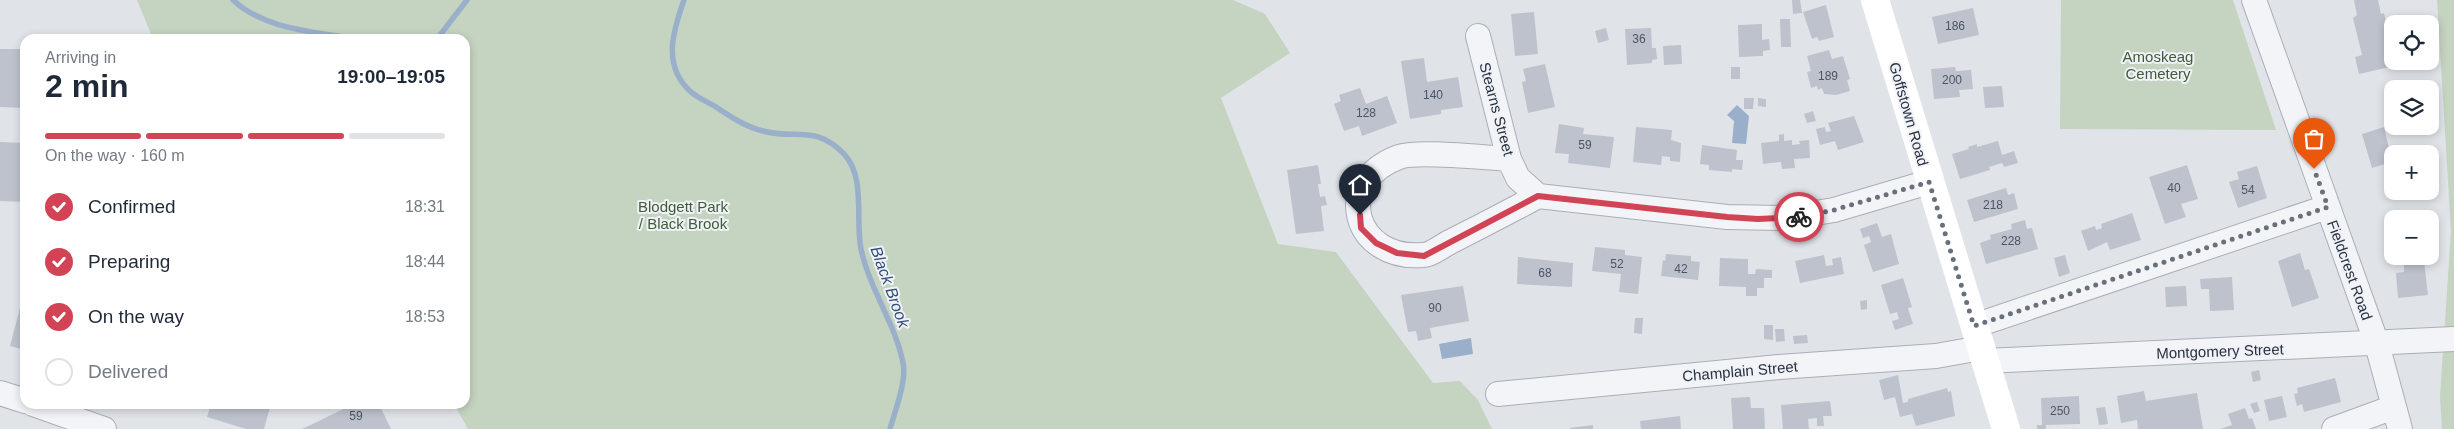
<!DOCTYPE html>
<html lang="en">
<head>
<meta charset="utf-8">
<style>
  :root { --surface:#fff; --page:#f6f6f7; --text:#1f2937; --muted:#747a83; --line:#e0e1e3; --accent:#d14355 }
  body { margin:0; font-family:Arial,sans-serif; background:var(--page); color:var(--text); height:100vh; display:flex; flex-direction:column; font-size:19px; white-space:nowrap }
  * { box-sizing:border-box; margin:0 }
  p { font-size:16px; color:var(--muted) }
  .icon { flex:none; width:28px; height:28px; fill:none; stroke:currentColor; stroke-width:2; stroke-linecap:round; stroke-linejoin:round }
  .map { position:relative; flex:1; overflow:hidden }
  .panel { position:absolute; left:20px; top:34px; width:450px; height:375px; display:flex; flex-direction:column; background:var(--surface); border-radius:15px; box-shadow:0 2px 8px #0003 }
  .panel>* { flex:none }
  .buttons { position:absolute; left:2384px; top:15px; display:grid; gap:10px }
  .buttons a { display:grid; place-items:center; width:55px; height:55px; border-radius:10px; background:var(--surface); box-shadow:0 2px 8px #0003; font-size:25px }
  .pin { position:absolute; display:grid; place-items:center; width:42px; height:42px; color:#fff; margin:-51px -21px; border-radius:50% 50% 50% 0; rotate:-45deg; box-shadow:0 0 5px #0007 }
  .pin .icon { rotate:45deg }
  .courier { position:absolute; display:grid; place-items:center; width:50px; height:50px; margin:-25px; border:4px solid #d14355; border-radius:50%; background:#fff; color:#222; box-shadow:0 1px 6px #0007 }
  .head em { font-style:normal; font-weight:700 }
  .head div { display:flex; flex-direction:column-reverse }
  .head { display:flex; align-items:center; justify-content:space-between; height:85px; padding:0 25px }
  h1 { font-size:32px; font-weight:700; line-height:38px }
  .bar { display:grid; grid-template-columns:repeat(4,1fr); gap:8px 5px; align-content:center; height:60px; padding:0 25px }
  .bar i { height:6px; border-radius:4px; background:var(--line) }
  .bar .selected { background:var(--accent) }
  .bar p { grid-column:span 4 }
  ol { padding:0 25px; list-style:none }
  li { display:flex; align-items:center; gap:15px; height:55px }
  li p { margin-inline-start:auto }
  li .icon { padding:5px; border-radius:50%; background:var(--accent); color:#fff; stroke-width:4 }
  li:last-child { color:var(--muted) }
  li i { width:28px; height:28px; border:2px solid var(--line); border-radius:50% }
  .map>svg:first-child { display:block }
</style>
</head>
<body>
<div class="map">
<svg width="2454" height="429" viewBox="0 0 2454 429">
  <rect width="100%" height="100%" fill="#e0e4e9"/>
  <path fill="#c5d3c1" d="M137,0H1233L1265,14L1290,53L1221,98L1278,244L1336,252L1433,383L1460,381L1478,400L1492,429H468L454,404H465V39H153Z
    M2061,0H2233L2276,130L2060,129Z
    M2437,0H2454V429H2442L2440,397L2451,231Z"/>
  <path fill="#9ab0ca" d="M1737,105L1749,116L1746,144L1732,143L1734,121L1727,115Z
    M1471,338L1473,354L1442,359L1439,344Z"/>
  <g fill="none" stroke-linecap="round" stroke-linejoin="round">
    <path stroke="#9ab0ca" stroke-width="5.5" d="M233,0C265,30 314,31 355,39
      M684,0C673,31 662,65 690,91C697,98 708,102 716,107C731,117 746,127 763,131C795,140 815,124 844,154C866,177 855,220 861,249C869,288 896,325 903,363C907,380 895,411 890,429
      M437,39L467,0"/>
  </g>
  <path fill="#bdc2cc" d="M1792,0H1800L1802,13L1793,14Z
    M2354,0H2378L2381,14L2384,13L2389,35L2392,34V43L2389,44L2394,66L2359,74L2355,57L2362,55L2353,18L2357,15Z
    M1826,5L1834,37L1819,41L1817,37L1812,39L1803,12Z
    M1973,8L1979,35L1938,44L1932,17Z
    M1534,12L1538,54L1515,56L1511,14Z
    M1780,19H1790L1791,47H1781Z
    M1762,24V40L1769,39L1770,50L1763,51V56L1739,57L1738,25Z
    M1606,28L1609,40L1598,43L1595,31Z
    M1651,28L1652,48H1656L1657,59L1652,60V63L1627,65L1625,29Z
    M1681,45L1682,64L1664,65L1663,46Z
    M0,49H25V108L0,107Z
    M1829,50L1832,59L1843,56L1850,79L1847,80L1850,91L1836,95L1824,94L1822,88L1818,90L1817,86L1811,88L1807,72L1811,71L1807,56Z
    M1424,58L1427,82L1458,77L1463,107L1441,110V114L1410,119L1401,61Z
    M1545,64L1555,107L1528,113L1522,82L1526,81L1523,69Z
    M1731,67H1740V79H1731Z
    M1955,67L1956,71L1971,70L1973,89L1959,90L1960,97L1934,99L1931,69Z
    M2002,86L2004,107L1985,108L1983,87Z
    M1360,88L1366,104L1387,96L1397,123L1362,136L1359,126L1344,131L1334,104L1341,101L1339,95Z
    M1744,98H1754L1753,109H1744Z
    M1758,98L1766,99V107L1758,106Z
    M1813,111L1816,121L1807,123L1804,114Z
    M1854,116L1864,142L1838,150L1835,141L1820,145L1816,129L1825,127L1826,132L1831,131L1828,123Z
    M1559,124L1584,128L1583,134L1614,137L1610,168L1568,163L1569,154L1555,153Z
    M1636,127L1672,130L1671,140L1681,143L1680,162L1670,161V157L1662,156L1661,165L1633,162Z
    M2384,127L2392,162L2372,168L2362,134Z
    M1784,134V141L1792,140V145L1800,144L1799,141L1809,140L1810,158L1794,159L1795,168L1782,169L1781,162L1763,164L1761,143L1779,141V135Z
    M1998,141L2002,155L2014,151L2018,163L2004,167L2002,163L1989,167L1990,170L1960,179L1952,154L1969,149L1968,147L1977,144V147Z
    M0,142L25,143V202L0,201Z
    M1702,145L1737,150L1736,160H1743L1742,170L1732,169V172L1709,170V165L1700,164Z
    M1318,165L1321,184H1318L1320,197L1325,196L1327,205L1321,206L1324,231L1296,234L1287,170Z
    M2187,165L2198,199L2181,204L2186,217L2165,224L2149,177Z
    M2257,166L2267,198L2238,208L2229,182L2239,179L2237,172Z
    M2006,188L2008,195L2014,193L2018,209L1974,222L1967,200Z
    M2132,213L2141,240L2110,250L2107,242L2088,251L2081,231L2095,226L2096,230L2102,228L2101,224Z
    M2025,220L2027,229L2032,228L2038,249L1986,264L1980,243L1991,239L1990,235L2012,229L2011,224Z
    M1877,223L1882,237L1891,234L1899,264L1873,272L1864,245L1871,242L1869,236L1863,238L1860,229Z
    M1595,247L1625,250V255L1642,257L1638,294L1619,292L1621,274L1592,271Z
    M2300,253L2305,270L2309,269L2319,298L2292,307L2278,261Z
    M1666,254L1691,256V261L1700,262L1698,280L1661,276L1663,260L1665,261Z
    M1824,255L1826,266L1833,265L1832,259L1841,257L1844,274L1800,283L1795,261Z
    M2065,255L2070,273L2059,277L2054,258Z
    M1518,257L1573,263L1572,287L1517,284Z
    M1720,258L1748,259V274H1755L1756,269L1772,270V278H1764V288H1757V296H1746V287L1719,286Z
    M2424,261L2428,295L2398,298L2396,273L2404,272V264Z
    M2232,277L2234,310L2210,311L2209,289H2201L2200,279Z
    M1903,278L1912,307L1908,308L1913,324L1895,330L1892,321L1899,319L1897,312L1890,314L1881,285Z
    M1463,286L1469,321L1430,328L1432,338L1418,341L1416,331L1408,332L1401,295Z
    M2186,286L2187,306L2166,307L2165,287Z
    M24,293H25V350L10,346Z
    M1867,300V309L1861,310L1860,301Z
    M1635,318H1643L1642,334L1634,333Z
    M1764,325H1773V340L1764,339Z
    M1775,329H1784L1785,341L1776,342Z
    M1807,335L1808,343L1794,344L1793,336Z
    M2259,370L2261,380L2253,382L2251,372Z
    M1898,375L1903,403L1908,402V399L1947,388L1948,392L1951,391L1955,416L1916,426L1912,414L1900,417L1895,397L1884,400L1879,380Z
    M2335,378L2341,402L2304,412L2302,404L2297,406L2294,394L2298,393L2297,388Z
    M2144,391L2146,401L2197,393L2203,429H2138L2137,420L2121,423L2117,396Z
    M2079,396L2080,424L2046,425V429H2037V425H2042L2041,398Z
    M2282,396L2287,417L2269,421L2264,400Z
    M1750,397L1751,408H1764L1765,429H1733L1731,398Z
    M1830,401L1832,416H1823L1824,426H1817V418L1808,419L1809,429H1783L1781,405Z
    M2257,402L2260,411L2254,413L2250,404Z
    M211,404H271L264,429H246L207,417Z
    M354,404H379L391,429H302Z
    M2105,407L2108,424L2099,425L2096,408Z
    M2245,408L2249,419L2252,418L2256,429H2220L2232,425L2228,414Z
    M1680,416L1681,429H1641L1640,421Z
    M1593,425V429H1570V428Z"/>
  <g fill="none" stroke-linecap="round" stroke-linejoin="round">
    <defs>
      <path id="street" d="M2254,0L2377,344L2400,429
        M1478,36L1509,159L1518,178L1538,196L1727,217L1785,218L1834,210L1929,182
        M1509,159C1486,158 1418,150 1399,157C1331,182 1354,261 1423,255C1431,255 1442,246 1450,242C1479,227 1509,212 1538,196
        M1974,326L2327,207
        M1985,361L2454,339
        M0,393L25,401
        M1498,394L1779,367L1936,356L1981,348
        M33,404L104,429
        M2334,429L2394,407"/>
    </defs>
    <use href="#street" stroke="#a9aeb7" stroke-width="26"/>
    <use href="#street" stroke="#f3f4f8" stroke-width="24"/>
    <path stroke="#fff" stroke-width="28" d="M1875,0L2006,429"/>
  </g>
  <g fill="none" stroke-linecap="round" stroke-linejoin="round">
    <path stroke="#68707c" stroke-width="5" stroke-dasharray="0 9" d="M1799,217L1834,210L1929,182L1974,326L2328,207L2314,169"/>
    <path stroke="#d14355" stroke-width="6" d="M1360,215L1361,228L1376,243L1397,253L1424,256L1538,196L1727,217L1758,219L1799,217"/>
  </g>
  <g text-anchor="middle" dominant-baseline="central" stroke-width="4" stroke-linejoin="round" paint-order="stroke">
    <g font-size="12" fill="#4d5564">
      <text x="1955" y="26">186</text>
      <text x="1639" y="39">36</text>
      <text x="1828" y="76">189</text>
      <text x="1952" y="80">200</text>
      <text x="1433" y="95">140</text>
      <text x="1366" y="113">128</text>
      <text x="1585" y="145">59</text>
      <text x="2174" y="188">40</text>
      <text x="2248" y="190">54</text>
      <text x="1993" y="205">218</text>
      <text x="2011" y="241">228</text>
      <text x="1617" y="264">52</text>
      <text x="1681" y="269">42</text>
      <text x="1545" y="273">68</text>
      <text x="1435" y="308">90</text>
      <text x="2060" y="411">250</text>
      <text x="356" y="416">59</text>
    </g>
    <g font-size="15" fill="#3c5d35" stroke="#f0f2f7">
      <text x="2158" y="56">Amoskeag<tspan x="2158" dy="17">Cemetery</tspan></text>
      <text x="683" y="206">Blodgett Park<tspan x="683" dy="17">/ Black Brook</tspan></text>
    </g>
    <g font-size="15" fill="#283141" stroke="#f0f2f7">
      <text transform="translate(1497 109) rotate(75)">Stearns Street</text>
      <text transform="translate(1909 114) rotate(74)">Goffstown Road</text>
      <text transform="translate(2350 270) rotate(70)">Fieldcrest Road</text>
      <text transform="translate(2220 351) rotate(-2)">Montgomery Street</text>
      <text transform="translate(1740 371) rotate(-5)">Champlain Street</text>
    </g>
    <g font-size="16" font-style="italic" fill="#314e76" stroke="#f0f2f7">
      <text transform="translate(890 287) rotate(70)">Black Brook</text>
    </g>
  </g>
</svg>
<div class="buttons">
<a><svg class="icon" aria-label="locate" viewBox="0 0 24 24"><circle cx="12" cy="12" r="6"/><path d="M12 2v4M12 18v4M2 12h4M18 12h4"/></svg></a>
<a><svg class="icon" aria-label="layers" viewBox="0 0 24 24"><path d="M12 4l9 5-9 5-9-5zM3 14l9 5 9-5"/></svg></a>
<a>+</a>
<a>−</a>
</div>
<div class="pin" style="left:2314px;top:169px;background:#ea580c"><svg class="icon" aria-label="bag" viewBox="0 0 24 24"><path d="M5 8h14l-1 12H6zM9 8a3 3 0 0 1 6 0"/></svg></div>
<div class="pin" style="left:1360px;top:215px;background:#1f2937"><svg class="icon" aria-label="home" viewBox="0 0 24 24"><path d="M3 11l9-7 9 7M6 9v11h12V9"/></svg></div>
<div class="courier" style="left:1799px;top:217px"><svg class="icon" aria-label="bike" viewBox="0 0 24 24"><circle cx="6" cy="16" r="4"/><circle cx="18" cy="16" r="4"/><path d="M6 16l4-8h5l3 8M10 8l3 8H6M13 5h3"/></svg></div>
<section class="panel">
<div class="head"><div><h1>2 min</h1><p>Arriving in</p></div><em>19:00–19:05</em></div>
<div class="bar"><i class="selected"></i><i class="selected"></i><i class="selected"></i><i></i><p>On the way · 160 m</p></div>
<ol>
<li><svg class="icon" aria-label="check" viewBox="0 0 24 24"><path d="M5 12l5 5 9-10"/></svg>Confirmed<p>18:31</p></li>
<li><svg class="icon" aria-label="check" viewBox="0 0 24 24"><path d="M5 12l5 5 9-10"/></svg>Preparing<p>18:44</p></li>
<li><svg class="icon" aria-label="check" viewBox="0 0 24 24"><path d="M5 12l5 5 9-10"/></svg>On the way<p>18:53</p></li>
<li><i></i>Delivered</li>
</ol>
</section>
</div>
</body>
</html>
